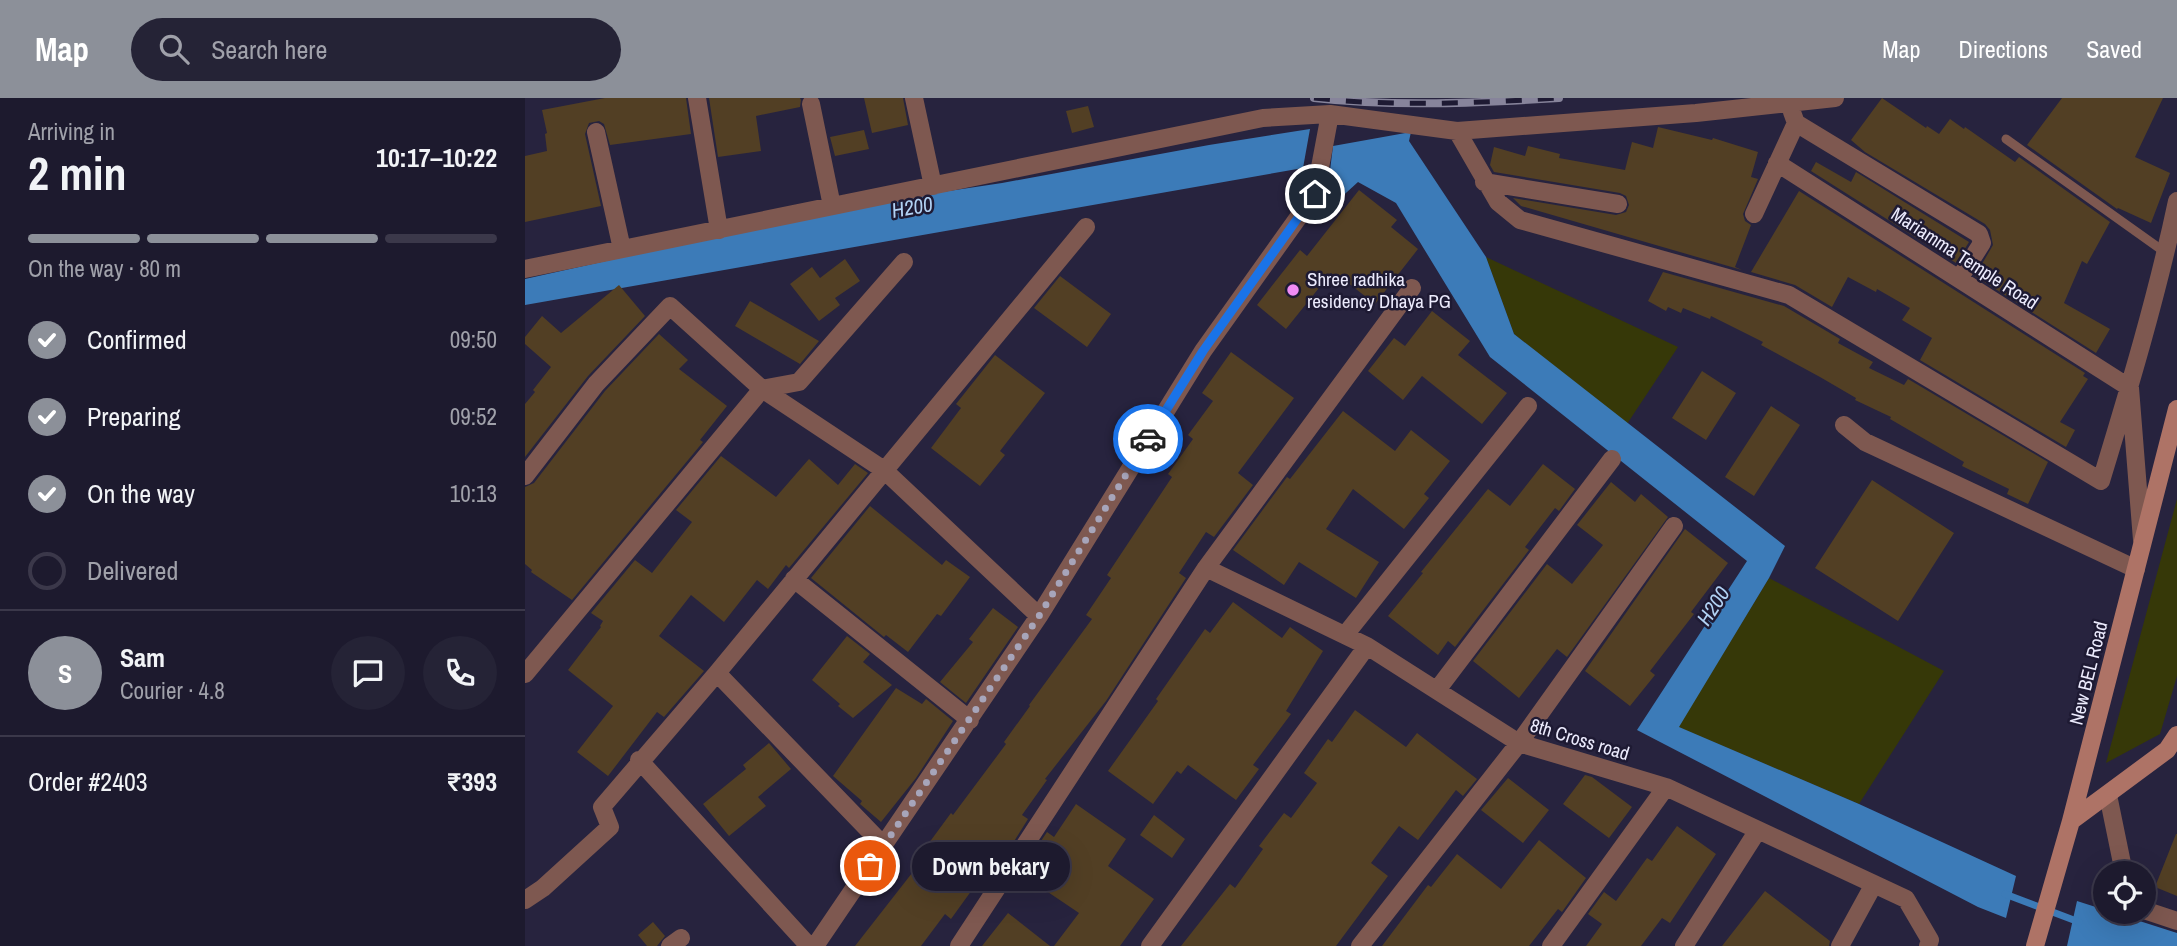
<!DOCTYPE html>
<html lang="en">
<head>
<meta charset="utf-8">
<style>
  :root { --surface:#1d1a2e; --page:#252336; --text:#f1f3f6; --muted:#a0a1aa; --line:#3b384a; --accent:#8c9099 }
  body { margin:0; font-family:"Archivo Narrow",sans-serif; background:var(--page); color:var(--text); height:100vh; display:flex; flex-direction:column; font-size:26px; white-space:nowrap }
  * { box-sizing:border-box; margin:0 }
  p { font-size:23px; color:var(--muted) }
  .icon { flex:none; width:38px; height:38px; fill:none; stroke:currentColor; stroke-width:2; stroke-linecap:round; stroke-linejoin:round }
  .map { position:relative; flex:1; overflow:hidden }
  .sheet { display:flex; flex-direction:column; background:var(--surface); width:525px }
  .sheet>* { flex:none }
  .buttons { position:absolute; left:1568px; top:763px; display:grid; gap:14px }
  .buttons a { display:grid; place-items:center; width:63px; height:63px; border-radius:50%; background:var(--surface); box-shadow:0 7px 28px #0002,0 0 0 2px var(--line); font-size:35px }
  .pin { position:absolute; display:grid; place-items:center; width:60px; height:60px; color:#fff; margin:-30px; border:4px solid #fff; border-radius:50%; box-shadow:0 2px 7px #0007 }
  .courier { position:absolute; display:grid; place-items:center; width:70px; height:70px; margin:-35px; border:5px solid #1a73e8; border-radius:50%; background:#fff; color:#222; box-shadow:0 2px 9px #0007 }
  .bubble { position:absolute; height:49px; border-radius:24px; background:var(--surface); box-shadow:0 7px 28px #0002,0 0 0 2px var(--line); font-size:23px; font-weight:700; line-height:49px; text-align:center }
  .overview em { font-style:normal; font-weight:700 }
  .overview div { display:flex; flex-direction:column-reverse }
  .overview { display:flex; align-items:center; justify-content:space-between; height:119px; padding:0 28px }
  h1 { font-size:46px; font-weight:700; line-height:52px }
  .bar { display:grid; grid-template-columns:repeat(4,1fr); gap:10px 7px; align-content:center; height:84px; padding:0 28px }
  .bar i { height:9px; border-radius:5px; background:var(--line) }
  .bar .active { background:var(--accent) }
  .bar p { grid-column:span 4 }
  .line { display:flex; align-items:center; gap:18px; padding:0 28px; border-top:2px solid var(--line) }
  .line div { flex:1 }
  .round { display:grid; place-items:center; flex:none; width:74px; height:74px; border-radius:37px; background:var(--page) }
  ol { padding:0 28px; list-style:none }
  li { display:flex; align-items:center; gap:21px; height:77px }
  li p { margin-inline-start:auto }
  li .icon { padding:7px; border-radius:50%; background:var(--accent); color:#fff; stroke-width:4 }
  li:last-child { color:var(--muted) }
  li i { width:38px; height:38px; border:4px solid var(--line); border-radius:50% }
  header { display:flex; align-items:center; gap:42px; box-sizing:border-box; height:98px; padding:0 35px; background:var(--accent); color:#fff }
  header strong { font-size:33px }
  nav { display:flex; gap:38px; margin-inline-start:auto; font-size:24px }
  .search { width:490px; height:63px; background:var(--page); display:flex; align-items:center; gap:18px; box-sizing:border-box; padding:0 24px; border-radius:38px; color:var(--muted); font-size:26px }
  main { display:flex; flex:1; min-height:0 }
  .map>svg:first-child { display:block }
</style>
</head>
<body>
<header>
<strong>Map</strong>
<div class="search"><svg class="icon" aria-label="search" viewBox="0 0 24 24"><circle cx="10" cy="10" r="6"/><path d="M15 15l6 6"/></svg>Search here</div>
<nav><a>Map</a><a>Directions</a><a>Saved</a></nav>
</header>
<main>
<section class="sheet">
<div class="overview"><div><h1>2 min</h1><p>Arriving in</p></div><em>10:17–10:22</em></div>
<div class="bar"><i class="active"></i><i class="active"></i><i class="active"></i><i></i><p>On the way · 80 m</p></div>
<ol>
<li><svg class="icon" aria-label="check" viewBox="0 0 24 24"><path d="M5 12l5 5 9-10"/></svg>Confirmed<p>09:50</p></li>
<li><svg class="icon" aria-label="check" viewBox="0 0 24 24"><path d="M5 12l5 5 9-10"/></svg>Preparing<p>09:52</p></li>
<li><svg class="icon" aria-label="check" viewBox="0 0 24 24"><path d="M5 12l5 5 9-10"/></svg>On the way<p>10:13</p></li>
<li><i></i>Delivered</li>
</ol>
<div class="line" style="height:126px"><b class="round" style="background:var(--accent);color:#fff">S</b><div><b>Sam</b><p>Courier · 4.8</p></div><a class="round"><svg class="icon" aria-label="chat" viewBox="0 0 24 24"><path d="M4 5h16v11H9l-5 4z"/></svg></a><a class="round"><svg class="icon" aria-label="phone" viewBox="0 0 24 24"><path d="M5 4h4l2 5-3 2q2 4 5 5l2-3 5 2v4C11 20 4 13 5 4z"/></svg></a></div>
<div class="line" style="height:91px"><div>Order #2403</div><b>₹393</b></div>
</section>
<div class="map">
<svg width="1652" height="848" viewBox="0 0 1652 848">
  <rect width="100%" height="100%" fill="#27233e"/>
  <path fill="#363808" d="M961,159L1153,249L1102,326L989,236Z
    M1652,401V578L1635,636L1581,665Z
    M1244,480L1419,573L1334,706L1153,629Z"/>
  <path fill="#3c7bb8" d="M785,31L778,70L0,207V181L337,106L477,85L684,47Z
    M886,34L884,43L961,159L989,236L1260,448L1244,480L1154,629L1334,706L1491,778L1481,820L1453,809L1112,632L1222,463L965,259L871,105L833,84L800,114L808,48Z
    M1552,803L1652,835V848H1542Z"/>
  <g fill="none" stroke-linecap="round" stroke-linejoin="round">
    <path stroke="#3c7bb8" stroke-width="7" d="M1480,796L1554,824"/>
  </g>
  <path fill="#523f24" d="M80,0H161L166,36L85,47L79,26L74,23L64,25L60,36L76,108L0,124V58L22,53L20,36L22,35L17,12Z
    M184,0H275L276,2L275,9L231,18L236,53L193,59Z
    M339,0H378L383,27L347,35Z
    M1357,0L1401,30L1402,28L1414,36L1425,21L1439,31L1440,29L1490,64L1494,59L1585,124L1562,166L1557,163L1539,205L1585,231L1571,255L1450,178L1468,147L1465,132L1460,126L1340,54L1326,42Z
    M1537,0H1638L1610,59L1645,75L1626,125L1593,110L1592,111L1502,47Z
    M563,8L569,29L547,35L541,13Z
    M1133,29L1187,42L1188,40L1233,54L1226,79L1233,81L1218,116L1220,123L1226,127L1210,169L1217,172L996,108L988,100L1091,117L1101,114L1104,107L1101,98L1095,95L969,74L965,67L969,49L1000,58L1003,48L1035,56L1034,60L1100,72L1107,44L1128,50Z
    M339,32L344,51L310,58L305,39Z
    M1291,64L1326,84L1331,74L1444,144L1431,165L1286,73Z
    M834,92L872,122L866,129L893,151L850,206L822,184L820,187L806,175L761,231L732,207L775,152L782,158Z
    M1274,93L1560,275L1558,278L1563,281L1535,324L1550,332L1541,349L1395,262L1407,240L1377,222L1385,210L1352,191L1351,194L1323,179L1307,209L1270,187L1226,174Z
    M320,161L335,183L310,200L315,207L294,223L265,186L287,169L295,180Z
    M1138,174L1259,208L1315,241L1313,245L1348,264L1344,270L1379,287L1383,281L1523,364L1503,406L1482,396L1484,391L1437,368L1439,364L1365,321L1366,319L1330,302L1331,300L1295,279L1236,247L1238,244L1186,218L1185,221L1158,210L1156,215L1143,209L1141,213L1123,203Z
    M535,178L586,216L562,249L509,210Z
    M94,187L120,218L63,278L0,359V306L10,294L8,292L26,269L0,246V239L17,218L36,235Z
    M225,203L294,243L275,266L210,228Z
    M907,213L945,243L933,257L982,295L957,326L897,278L878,302L843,273L869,240L880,248Z
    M134,236L163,262L154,271L202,308L175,342L178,344L47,502L6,474L7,472L0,466V389L9,385L80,293Z
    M706,254L769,300L713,375L728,387L689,439L681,434L654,475L661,480L581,603L520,681L522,682L497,717L503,721L488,745L483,742L426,821L420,816L396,848H330L405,752L401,749L426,715L428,717L481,646L479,644L505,608L504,607L567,521L561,517L586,480L582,477L647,379L643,376L668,341L663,337L688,303L677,295Z
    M470,257L520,295L475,353L480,357L455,388L406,350L436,310L431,306Z
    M1177,273L1211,295L1181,342L1147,320Z
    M1246,308L1275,327L1229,398L1200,379Z
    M818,313L870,353L886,332L925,363L899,396L904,400L879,431L828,391L801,431L854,464L831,500L774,464L759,487L708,452L762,379L765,381Z
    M196,358L251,399L284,361L313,387L330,366L343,375L264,470L261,467L243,491L232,482L199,524L166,497L134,538L179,573L139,619L132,614L83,678L52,654L88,608L43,572L76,529L75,528L78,523L66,515L110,462L127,475L167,424L151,412Z
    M1018,366L1050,391L1034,413L1030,410L1000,449L1004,452L930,549L923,543L913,557L863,518L898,475L896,474L963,391L985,408Z
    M1347,382L1429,435L1373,523L1290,470Z
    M1086,384L1110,404L1116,396L1143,419L1042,559L1032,551L994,600L948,563L1022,466L1047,486L1078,447L1052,427Z
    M345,408L417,467L421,462L445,479L416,518L412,516L383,554L361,537L359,539L286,480Z
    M1160,431L1203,465L1166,514L1169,516L1125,573L1130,577L1105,608L1060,573Z
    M708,504L757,540L765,529L798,553L761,613L766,616L728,667L734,671L711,702L663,667L656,676L652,673L628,706L583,673L633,603L631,601L680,531L685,535Z
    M468,510L493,529L441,605L415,584L448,544L444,541Z
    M322,538L345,556L338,564L367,587L328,620L313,608L315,606L287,582Z
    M371,590L397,606L401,601L428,623L391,680L356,724L335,706L337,703L308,678Z
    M830,612L881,649L892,635L952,681L938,698L931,692L893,742L874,728L846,765L863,778L811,848H656L705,786L710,790L738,751L734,748L759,715L766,720L792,685L779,675L803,641L807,644Z
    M244,645L266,671L233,699L241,708L204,738L178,706L221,671L218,667Z
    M1060,677L1067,679L1107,709L1084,740L1038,706Z
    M983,680L1024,712L998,745L956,712Z
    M551,706L601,741L583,768L629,801L595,848H529L554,815L511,786L522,769L506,758L522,734L529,739Z
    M629,717L660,741L647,760L615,737Z
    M1152,728L1191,756L1145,825L1137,820L1116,848H1061L1077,826L1063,816L1079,794L1091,803L1122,760L1127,763Z
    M1651,736H1652V798L1630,789Z
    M1014,742L1061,780L1037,814L1033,811L1004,848H857L903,787L906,789L932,756L976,791Z
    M1240,793L1305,843L1304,848H1197Z
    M483,815L525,848H457Z
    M128,824L140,838L132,848H122L113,837Z"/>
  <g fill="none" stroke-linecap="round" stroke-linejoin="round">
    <path stroke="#7e5850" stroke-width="9" d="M1481,41L1641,155"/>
    <path stroke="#7e5850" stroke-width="18" d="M172,0L194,132
      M389,0L408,88
      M286,6L307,108
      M1271,25L1454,136L1457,145L1434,181
      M932,33L973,104L995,122L1264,197L1576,383C1604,291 1632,198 1652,103
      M71,34L97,151
      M1252,65L1605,290L1617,442
      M959,84L1093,106
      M1229,116L1271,25L1267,14
      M0,171L738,20L805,16L932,33L1171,15L1310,0
      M1319,327L1340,344L1611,471
      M0,378L71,286L145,208L237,291L359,372L514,518
      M681,470L842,548L994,645L1141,689L1381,801L1405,842L1403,848
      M269,481L445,622
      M820,537L1003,308
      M192,575L359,748
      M0,576L237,291L274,284L379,164
      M912,592L1087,361
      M114,662L284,848
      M1583,697L1599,775
      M0,802L18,790L85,729L77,709L192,575L561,129
      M1619,812L1652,823
      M145,848L156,840
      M290,848L514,518L678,253L790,96L805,16
      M434,848L681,470L887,190
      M625,848L842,548
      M835,848L994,645L1149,428
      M1026,848L1141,689
      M1159,848L1233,732
      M1315,848L1349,786"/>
    <path stroke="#ae7366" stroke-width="18" d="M1546,723L1642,652L1652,637
      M1510,848L1546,723L1652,311"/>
    <defs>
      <path id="rail" d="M789,0C870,9 953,5 1034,0"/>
    </defs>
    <use href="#rail" stroke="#87849b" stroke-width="8"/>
    <use href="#rail" stroke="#1e1a33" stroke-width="5" stroke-dasharray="16" stroke-linecap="butt"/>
  </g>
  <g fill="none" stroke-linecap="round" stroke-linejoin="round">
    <path stroke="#a7a5ba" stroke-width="7" stroke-dasharray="0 12.6" d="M345,768L514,518L623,341"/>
    <path stroke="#1a73e8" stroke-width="9" d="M623,341L678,253L790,96"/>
  </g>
  <circle fill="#f08bf5" stroke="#1e1a33" stroke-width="2.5" cx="768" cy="192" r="7"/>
  <g text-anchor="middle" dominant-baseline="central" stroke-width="5" stroke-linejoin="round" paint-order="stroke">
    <g font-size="19" fill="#ecebfd" stroke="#1e1a33">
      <text transform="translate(1440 160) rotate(33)">Mariamma Temple Road</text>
      <text transform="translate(1563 575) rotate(-76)">New BEL Road</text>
      <text transform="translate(1055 641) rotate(17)">8th Cross road</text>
    </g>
    <g font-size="19" fill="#ecebfd" stroke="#1e1a33" text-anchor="start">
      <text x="782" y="181">Shree radhika<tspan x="782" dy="22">residency Dhaya PG</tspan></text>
    </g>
    <g font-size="21" font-style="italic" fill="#b2d2f4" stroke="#1e1a33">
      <text transform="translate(387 109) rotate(-10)">H200</text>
      <text transform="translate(1188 508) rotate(-57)">H200</text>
    </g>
  </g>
</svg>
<div class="buttons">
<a><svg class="icon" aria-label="locate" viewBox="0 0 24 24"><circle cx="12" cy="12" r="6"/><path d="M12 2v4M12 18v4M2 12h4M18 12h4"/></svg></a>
</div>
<div class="pin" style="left:345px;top:768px;background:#ea580c"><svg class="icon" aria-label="bag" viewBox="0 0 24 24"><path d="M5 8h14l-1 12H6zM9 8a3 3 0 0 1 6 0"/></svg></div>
<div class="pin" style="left:790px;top:96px;background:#1f2937"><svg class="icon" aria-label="home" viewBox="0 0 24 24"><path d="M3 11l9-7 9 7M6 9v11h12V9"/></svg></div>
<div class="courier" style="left:623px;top:341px"><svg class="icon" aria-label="car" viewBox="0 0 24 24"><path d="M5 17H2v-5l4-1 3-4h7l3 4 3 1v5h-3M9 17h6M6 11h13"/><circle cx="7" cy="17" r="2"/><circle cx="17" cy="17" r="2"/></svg></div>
<div class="bubble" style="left:387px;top:744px;width:158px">Down bekary</div>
</div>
</main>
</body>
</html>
